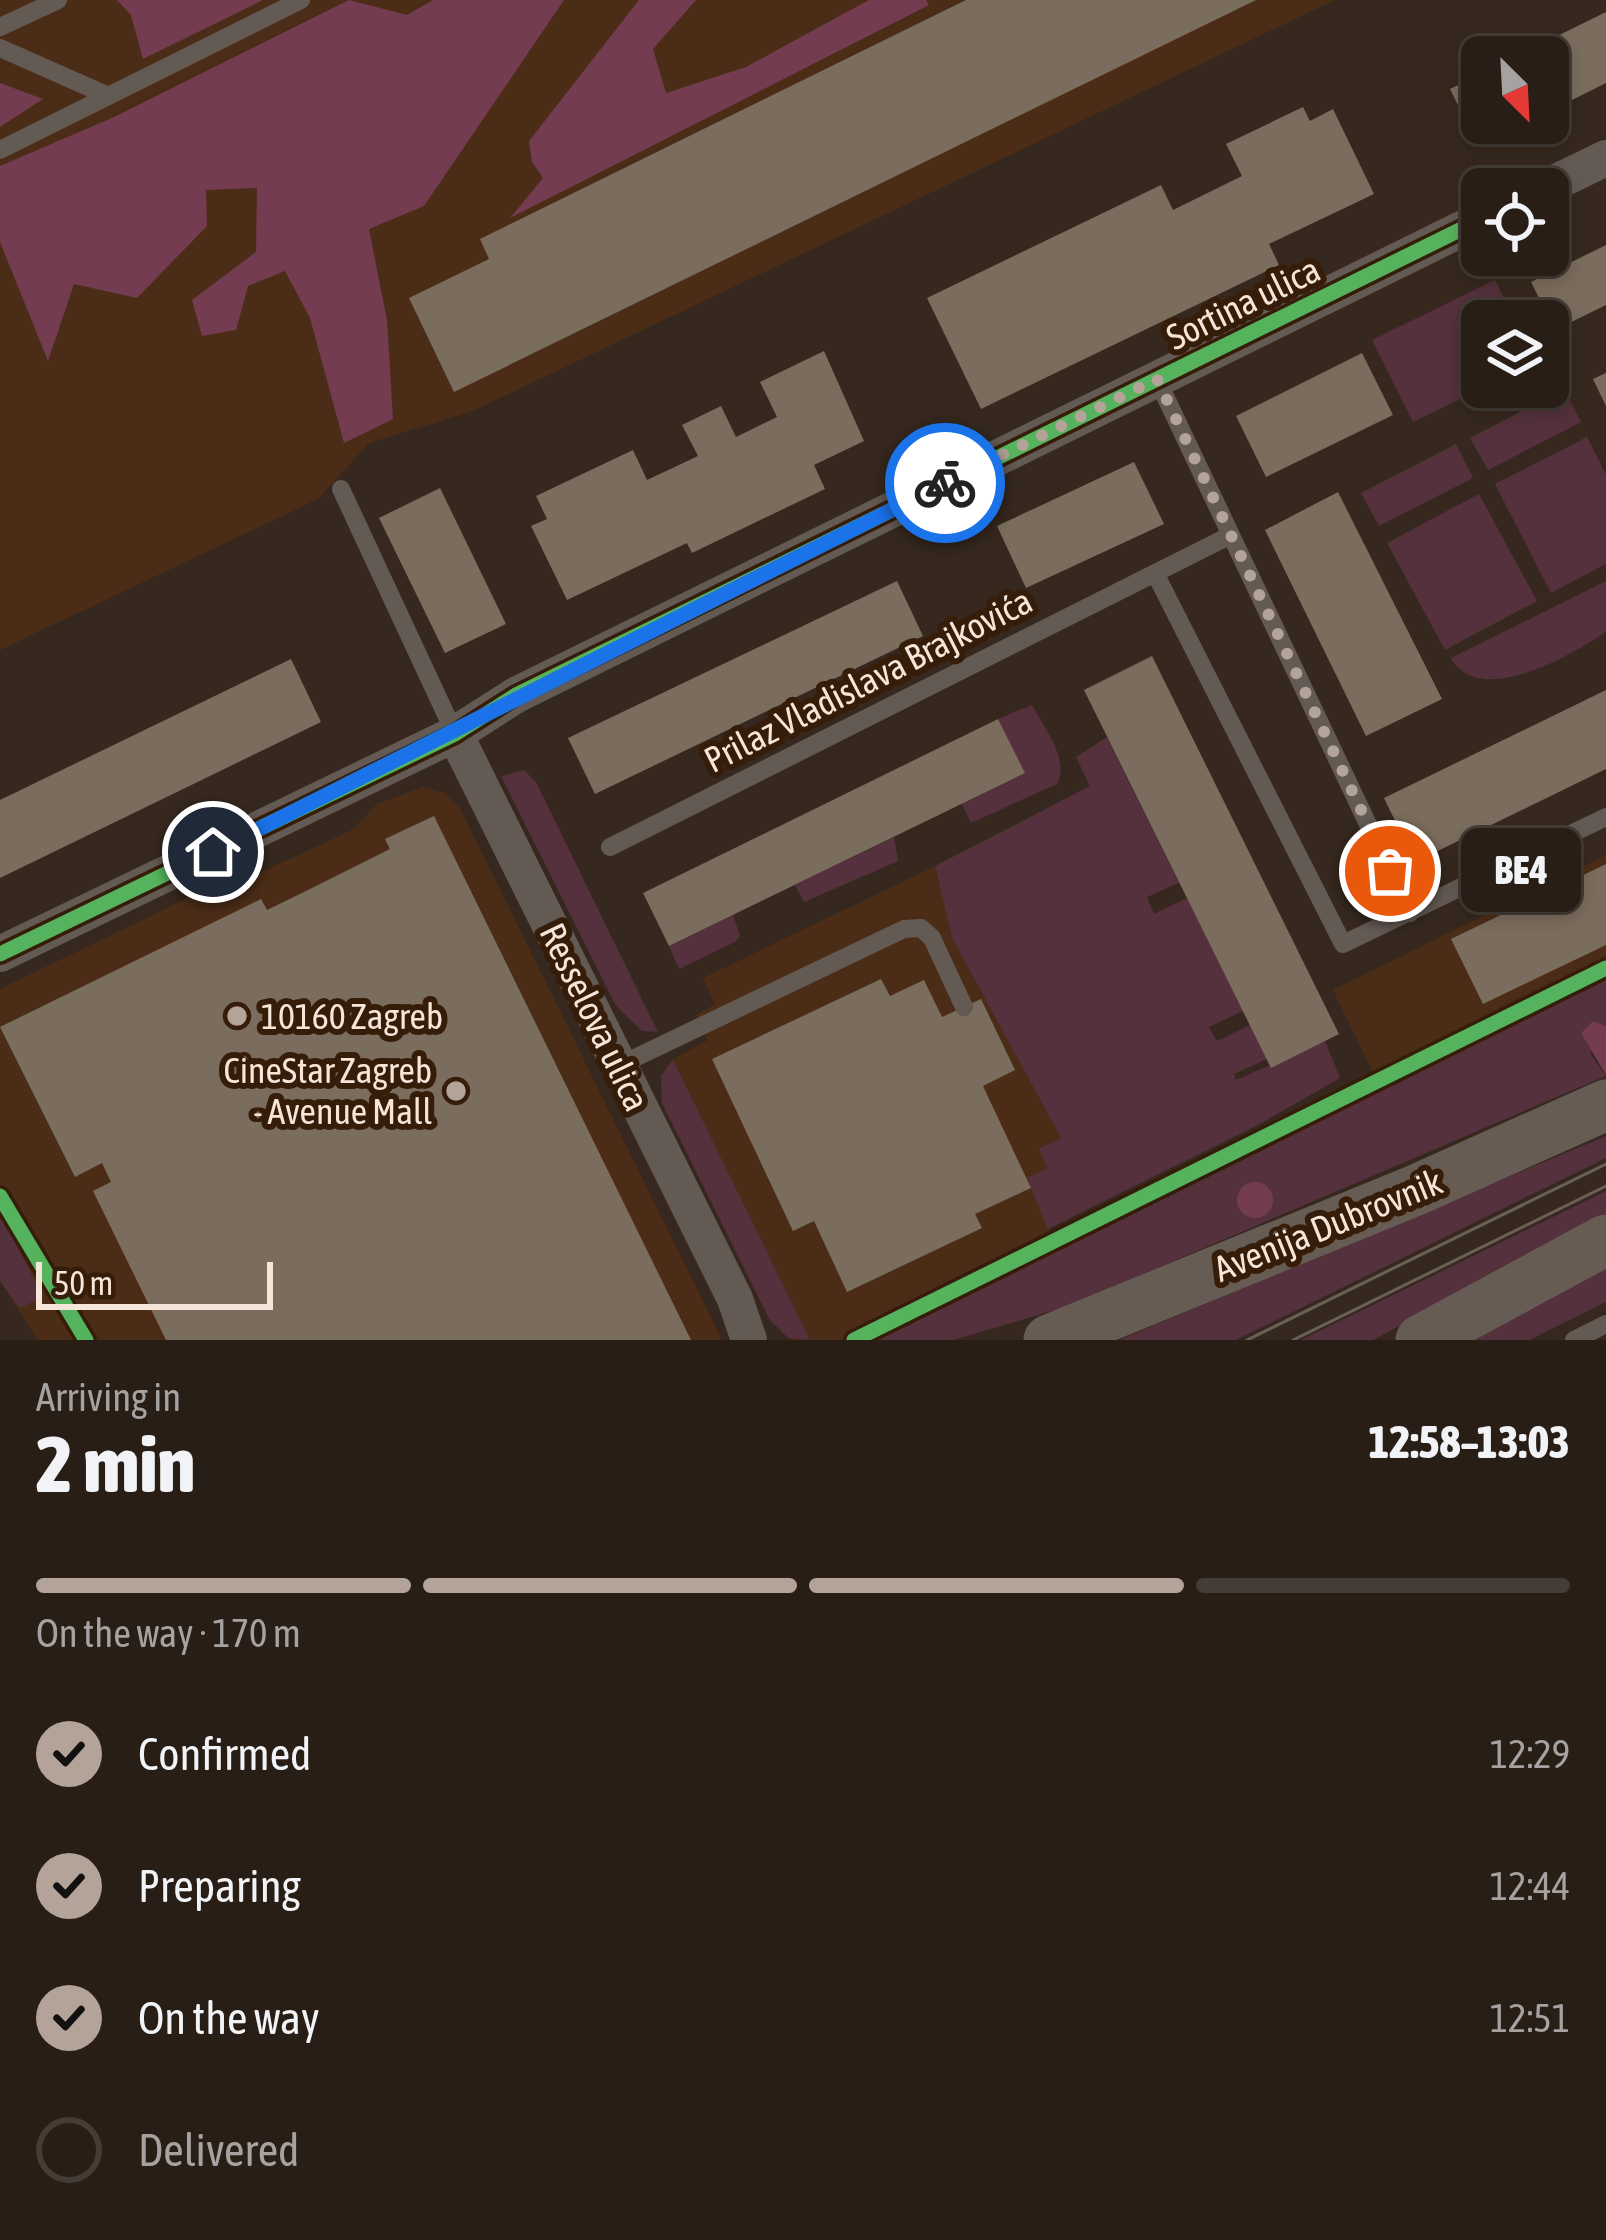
<!DOCTYPE html>
<html lang="en">
<head>
<meta charset="utf-8">
<style>
  :root { --surface:#281e16; --page:#342b23; --text:#f1f3f6; --muted:#a5a2a1; --line:#443c35; --accent:#b3a398 }
  body { margin:0; font-family:"Asap Condensed",sans-serif; background:var(--page); color:var(--text); height:100vh; display:flex; flex-direction:column; font-size:45px; white-space:nowrap }
  * { box-sizing:border-box; margin:0 }
  p { font-size:39px; color:var(--muted) }
  .icon { flex:none; width:66px; height:66px; fill:none; stroke:currentColor; stroke-width:2; stroke-linecap:round; stroke-linejoin:round }
  .map { position:relative; height:1340px; overflow:hidden }
  .panel { display:flex; flex-direction:column; background:var(--surface); flex:1 }
  .panel>* { flex:none }
  .needle { width:78px; rotate:156deg }
  .buttons { position:absolute; left:1461px; top:36px; display:grid; gap:24px }
  .buttons a { display:grid; place-items:center; width:108px; height:108px; border-radius:18px; background:var(--surface); box-shadow:0 6px 18px #0003,0 0 0 3px var(--line); font-size:60px }
  .scale { position:absolute; left:36px; bottom:30px; width:237px; box-sizing:border-box; padding-left:12px; border:6px solid #f6e5d9; border-top:0; font-size:33px; line-height:42px; white-space:nowrap; color:#f6e5d9; -webkit-text-stroke:9px #361d0a; paint-order:stroke }
  .pin { position:absolute; display:grid; place-items:center; width:102px; height:102px; color:#fff; margin:-51px; border:6px solid #fff; border-radius:50%; box-shadow:0 3px 12px #0007 }
  .courier { position:absolute; display:grid; place-items:center; width:120px; height:120px; margin:-60px; border:9px solid #1a73e8; border-radius:50%; background:#fff; color:#222; box-shadow:0 3px 15px #0007 }
  .bubble { position:absolute; height:84px; border-radius:18px; background:var(--surface); box-shadow:0 6px 18px #0003,0 0 0 3px var(--line); font-size:39px; font-weight:800; line-height:84px; text-align:center }
  .headline em { font-style:normal; font-weight:800 }
  .headline div { display:flex; flex-direction:column-reverse }
  .headline { display:flex; align-items:center; justify-content:space-between; height:204px; padding:0 36px }
  h1 { font-size:78px; font-weight:800; line-height:90px }
  .bar { display:grid; grid-template-columns:repeat(4,1fr); gap:18px 12px; align-content:center; height:144px; padding:0 36px }
  .bar i { height:15px; border-radius:9px; background:var(--line) }
  .bar .selected { background:var(--accent) }
  .bar p { grid-column:span 4 }
  ol { padding:0 36px; list-style:none }
  li { display:flex; align-items:center; gap:36px; height:132px }
  li p { margin-inline-start:auto }
  li .icon { padding:12px; border-radius:50%; background:var(--accent); color:#111; stroke-width:4 }
  li:last-child { color:var(--muted) }
  li i { width:66px; height:66px; border:6px solid var(--line); border-radius:50% }
  .map>svg:first-child { display:block }
</style>
</head>
<body>
<div class="map">
<svg width="1606" height="1340" viewBox="0 0 1606 1340">
  <rect width="100%" height="100%" fill="#36281e"/>
  <path fill="#4b2d17" d="M0,0H1335L473,411L369,443L318,499L0,650Z
    M422,787L444,793L460,808L722,1340H38L0,1281V989L227,879L251,877L352,830L377,804Z
    M1606,855V979L1381,1089L1333,990Z
    M935,866L952,938L1061,1138L1048,1168L1027,1179L1081,1302L953,1340H793L770,1320L662,1103L661,1076L670,1061L708,1040L696,1015L715,1004L703,978Z"/>
  <path fill="#54313c" d="M1495,280L1515,321H1482L1485,387L1413,422L1372,340Z
    M1564,389L1581,422L1488,470L1470,438Z
    M1587,437L1606,475V564L1551,593L1495,484Z
    M1456,444L1473,478L1379,526L1361,493Z
    M1479,494L1537,601L1445,650L1387,543Z
    M1606,581V632C1572,655 1479,709 1451,658Z
    M1032,705C1044,728 1070,759 1057,784L971,823L962,804L1024,773L998,719Z
    M1107,737L1179,883L1147,897L1154,914L1187,898L1243,1011L1209,1027L1217,1041L1250,1025L1267,1059L1234,1074L1236,1080L1325,1041L1340,1078L1258,1125L1048,1229L1027,1178L1048,1168L1039,1149L1061,1138L952,938L935,866L1090,786L1076,757Z
    M524,770L536,782L658,1032L642,1031L616,1006L501,776Z
    M894,837L898,861L804,902L795,885Z
    M733,915L740,936L735,942L679,969L669,946Z
    M1606,979V1026L1593,1021L1591,1055L1606,1076L1066,1307L953,1340H871Z
    M673,1060L808,1336L809,1340L788,1338L770,1320L662,1103L661,1076Z
    M1606,1136V1158L1236,1340H1119Z
    M1606,1191V1215L1373,1340H1301Z
    M0,1213L43,1297L20,1308L0,1281Z
    M1606,1267V1302L1529,1340H1472Z"/>
  <path fill="#733c50" d="M117,0H263L143,59L131,15Z
    M349,0L407,15L433,0H564L424,206L369,229L387,320L393,419L344,443L310,318L285,271L248,286L236,330L202,336L192,300L256,252L257,188L206,190L207,226L137,298L74,284L48,361L0,242V166L114,117Z
    M639,0H696L653,49L666,93L746,67L869,0H926L929,5L510,218L543,178L532,162L529,141Z
    M0,83L43,99L0,127Z
    M1593,1021L1606,1026V1075L1581,1033Z
    M1237 1200a18 18 0 1 1 36 0a18 18 0 1 1-36 0Z"/>
  <path fill="#7b6d5d" d="M966,0H1256L454,392L409,298L489,259L480,239Z
    M1606,12V83L1548,112V57H1515Z
    M1482,74V123H1526L1478,146L1450,89Z
    M1303,107L1310,121L1333,109L1374,194L1269,244L1279,265L981,409L927,298L1161,185L1173,210L1242,176L1226,144Z
    M1606,245V305L1555,330L1531,282Z
    M824,351L864,441L814,465L825,489L692,553L687,543L567,600L531,526L547,519L536,496L633,450L647,480L698,456L682,425L721,406L736,437L777,417L760,382Z
    M1362,353L1393,415L1266,477L1236,416Z
    M1606,373V406L1593,379Z
    M1134,462L1164,524L1026,588L997,526Z
    M440,488L506,624L445,653L379,518Z
    M1338,492L1442,699L1366,736L1265,530Z
    M897,581L923,636L595,794L568,738Z
    M1152,656L1339,1034L1271,1068L1084,690Z
    M291,659L321,722L0,878V800Z
    M1606,690V769L1415,862L1384,798Z
    M998,719L1025,773L669,946L643,893Z
    M434,816L691,1340H166L93,1191L111,1182L102,1163L75,1177L0,1027L261,899L267,910L304,892L390,849L385,839Z
    M1606,864V945L1483,1004L1451,939Z
    M881,979L890,996L924,980L942,1017L981,999L1015,1070L983,1086L1031,1188L975,1214L982,1228L847,1292L814,1221L793,1231L712,1059Z"/>
  <g fill="none" stroke-linecap="round" stroke-linejoin="round">
    <path stroke="#645a54" stroke-width="18" d="M0,27L58,0
      M0,48L104,94
      M0,150L301,0
      M1157,379L1410,913
      M341,489L455,734
      M1155,573L1343,944L1606,817
      M610,847L1231,535
      M618,1066L904,929L921,928L932,938L964,1007
      M1574,1340L1606,1324"/>
    <path stroke="#645a54" stroke-width="36" d="M1542,189L1606,158
      M455,734L735,1299L749,1340
      M0,954L455,734L516,695L1482,219"/>
    <path stroke="#665c54" stroke-width="51" d="M1049,1340L1416,1190L1606,1105
      M1421,1340L1606,1240"/>
    <path stroke="#6a605a" stroke-width="3" d="M1247,1340L1606,1164
      M1293,1340L1606,1186"/>
    <defs>
      <path id="cycleway" d="M0,954L455,734L516,695L1482,219
        M0,1196L86,1340
        M854,1340L1606,968"/>
    </defs>
    <use href="#cycleway" stroke="#361d0a" stroke-width="22"/>
    <use href="#cycleway" stroke="#56b35d" stroke-width="15"/>
  </g>
  <g fill="none" stroke-linecap="round" stroke-linejoin="round">
    <path stroke="#b3a398" stroke-width="12" stroke-dasharray="0 21.6" d="M945,483L1157,379L1390,871"/>
    <path stroke="#1a73e8" stroke-width="15" d="M213,852L945,483"/>
  </g>
  <g fill="#b3a398" stroke="#361d0a" stroke-width="4.5">
    <circle cx="237" cy="1016" r="12"/>
    <circle cx="456" cy="1091" r="12"/>
  </g>
  <g text-anchor="middle" dominant-baseline="central" stroke-width="12" stroke-linejoin="round" paint-order="stroke">
    <g font-size="36" fill="#f6e5d9" stroke="#361d0a">
      <text transform="translate(1243 303) rotate(-26)">Sortina ulica</text>
      <text transform="translate(868 680) rotate(-27)">Prilaz Vladislava Brajkovića</text>
      <text transform="translate(595 1017) rotate(64)">Resselova ulica</text>
      <text transform="translate(1328 1225) rotate(-22)">Avenija Dubrovnik</text>
    </g>
    <g font-size="36" fill="#f6e5d9" stroke="#361d0a" text-anchor="start">
      <text x="261" y="1016">10160 Zagreb</text>
      <text x="432" y="1070" text-anchor="end">CineStar Zagreb<tspan x="432" dy="41">- Avenue Mall</tspan></text>
    </g>
  </g>
</svg>
<div class="buttons">
<a><svg class="needle" viewBox="-14 -14 28 28"><path d="M0-13l5 13h-10z" fill="#e53935"/><path d="M0 13l5-13h-10z" fill="#a5a2a1"/></svg></a>
<a><svg class="icon" aria-label="locate" viewBox="0 0 24 24"><circle cx="12" cy="12" r="6"/><path d="M12 2v4M12 18v4M2 12h4M18 12h4"/></svg></a>
<a><svg class="icon" aria-label="layers" viewBox="0 0 24 24"><path d="M12 4l9 5-9 5-9-5zM3 14l9 5 9-5"/></svg></a>
</div>
<div class="scale">50 m</div>
<div class="pin" style="left:1390px;top:871px;background:#ea580c"><svg class="icon" aria-label="bag" viewBox="0 0 24 24"><path d="M5 8h14l-1 12H6zM9 8a3 3 0 0 1 6 0"/></svg></div>
<div class="pin" style="left:213px;top:852px;background:#1f2937"><svg class="icon" aria-label="home" viewBox="0 0 24 24"><path d="M3 11l9-7 9 7M6 9v11h12V9"/></svg></div>
<div class="courier" style="left:945px;top:483px"><svg class="icon" aria-label="bike" viewBox="0 0 24 24"><circle cx="6" cy="16" r="4"/><circle cx="18" cy="16" r="4"/><path d="M6 16l4-8h5l3 8M10 8l3 8H6M13 5h3"/></svg></div>
<div class="bubble" style="left:1461px;top:828px;width:120px">BE4</div>
</div>
<section class="panel">
<div class="headline"><div><h1>2 min</h1><p>Arriving in</p></div><em>12:58–13:03</em></div>
<div class="bar"><i class="selected"></i><i class="selected"></i><i class="selected"></i><i></i><p>On the way · 170 m</p></div>
<ol>
<li><svg class="icon" aria-label="check" viewBox="0 0 24 24"><path d="M5 12l5 5 9-10"/></svg>Confirmed<p>12:29</p></li>
<li><svg class="icon" aria-label="check" viewBox="0 0 24 24"><path d="M5 12l5 5 9-10"/></svg>Preparing<p>12:44</p></li>
<li><svg class="icon" aria-label="check" viewBox="0 0 24 24"><path d="M5 12l5 5 9-10"/></svg>On the way<p>12:51</p></li>
<li><i></i>Delivered</li>
</ol>
</section>
</body>
</html>
